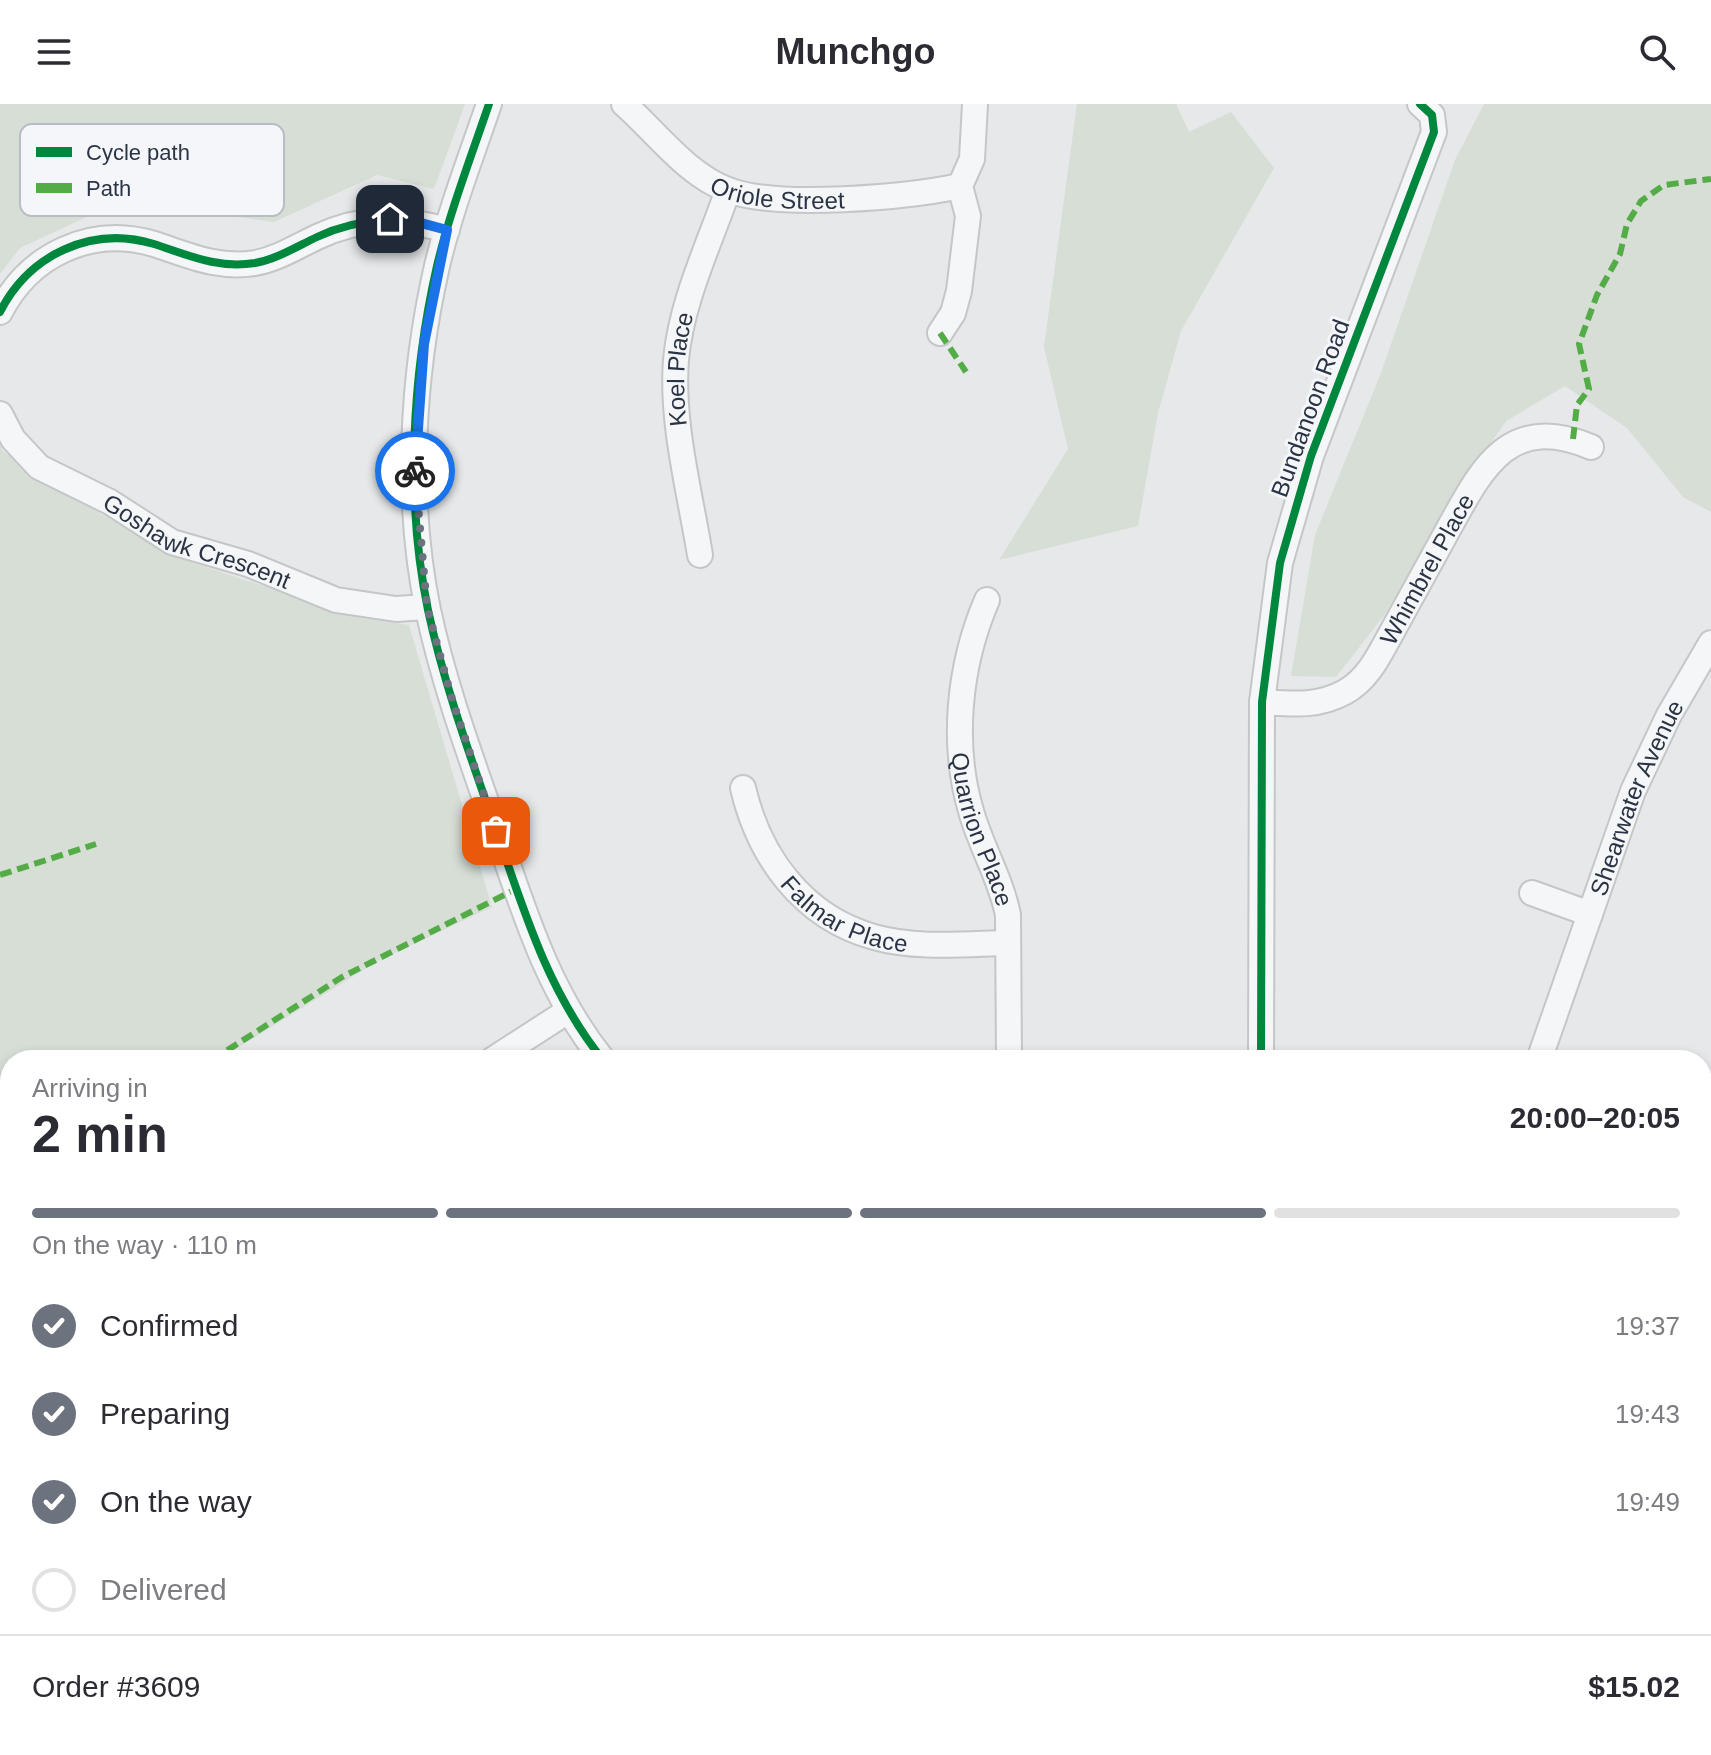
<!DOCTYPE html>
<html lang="en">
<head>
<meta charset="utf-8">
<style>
  :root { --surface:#fff; --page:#f2f2f3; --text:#2b2b33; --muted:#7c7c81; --line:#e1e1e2; --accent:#6c737f }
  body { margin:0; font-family:Helvetica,sans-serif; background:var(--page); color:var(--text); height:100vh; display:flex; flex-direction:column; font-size:30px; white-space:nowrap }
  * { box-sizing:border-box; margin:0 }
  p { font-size:26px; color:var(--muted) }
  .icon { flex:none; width:44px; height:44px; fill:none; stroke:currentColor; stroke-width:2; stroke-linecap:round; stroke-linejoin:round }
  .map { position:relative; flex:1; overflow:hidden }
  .panel { position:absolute; left:0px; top:946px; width:1712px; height:706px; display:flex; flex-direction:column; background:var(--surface); border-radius:32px 32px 0 0; box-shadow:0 4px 12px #0003 }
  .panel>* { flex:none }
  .pin { position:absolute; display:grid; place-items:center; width:68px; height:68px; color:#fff; margin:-34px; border-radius:16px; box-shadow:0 4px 12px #0006 }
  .courier { position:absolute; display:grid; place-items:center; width:80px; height:80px; margin:-40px; border:6px solid #1a73e8; border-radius:50%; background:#fff; color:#222; box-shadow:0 2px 10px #0007 }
  .headline em { font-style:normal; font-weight:700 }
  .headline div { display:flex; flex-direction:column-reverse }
  .headline { display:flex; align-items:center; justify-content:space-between; height:136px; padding:0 32px }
  h1 { font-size:52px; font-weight:700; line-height:60px }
  .bar { display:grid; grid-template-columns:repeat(4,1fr); gap:12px 8px; align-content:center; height:96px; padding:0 32px }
  .bar i { height:10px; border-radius:6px; background:var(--line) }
  .bar .on { background:var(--accent) }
  .bar p { grid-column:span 4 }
  .line { display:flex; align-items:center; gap:20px; padding:0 32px; border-top:2px solid var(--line) }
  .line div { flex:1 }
  ol { padding:0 32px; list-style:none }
  li { display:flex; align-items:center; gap:24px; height:88px }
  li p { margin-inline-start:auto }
  li .icon { padding:8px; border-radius:50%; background:var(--accent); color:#fff; stroke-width:4 }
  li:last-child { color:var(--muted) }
  li i { width:44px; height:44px; border:4px solid var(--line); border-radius:50% }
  header { display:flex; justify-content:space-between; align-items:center; height:104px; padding:0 32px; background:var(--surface); font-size:36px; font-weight:700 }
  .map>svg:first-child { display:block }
</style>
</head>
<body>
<header><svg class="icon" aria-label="menu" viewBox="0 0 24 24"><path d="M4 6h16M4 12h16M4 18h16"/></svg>Munchgo<svg class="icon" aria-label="search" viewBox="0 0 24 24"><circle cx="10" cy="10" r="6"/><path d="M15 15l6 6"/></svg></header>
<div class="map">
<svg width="1711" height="1651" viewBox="0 0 1711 1651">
  <rect width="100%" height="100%" fill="#e6e8ea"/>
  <path fill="#d6ded6" d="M0,0H465L434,85L377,71L274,118L143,100L95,109L20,144L0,170Z
    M1077,0H1176L1189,28L1231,8L1274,64L1181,227L1158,309L1138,422L999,456L1068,345L1044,243Z
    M1484,0H1711V408L1683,393L1627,324L1565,282L1506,317L1458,387L1385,510L1336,573L1291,572L1315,431L1381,269L1455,56Z
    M0,340L3,347L56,385L184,456L362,514L409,521L492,803L378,857L234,946L225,956H10V1105L0,1099Z
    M329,1642H1044V1651H334Z"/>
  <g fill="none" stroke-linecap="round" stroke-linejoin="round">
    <defs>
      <g id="minor">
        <path d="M489,0C471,53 450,107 437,162C412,272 405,395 428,506C444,581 471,654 496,726C524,807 548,888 603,956"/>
        <path id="s1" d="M624,0C657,29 686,70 728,86C778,105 908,93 960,82"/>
        <path d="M0,208C29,151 91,121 154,140C188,151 217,165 255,159C277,155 296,143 317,133C362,112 401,113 447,126"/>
        <path d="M940,229L953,209L959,187L968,112L960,82L972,55L975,0"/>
        <path id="s2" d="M0,310L13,335L39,363L110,398L172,438L248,460L336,496L396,505L427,503"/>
        <path id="s3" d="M700,451C690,389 671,319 676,256C681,198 709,141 728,86"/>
        <path id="s4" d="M987,496C959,561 951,639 971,707C981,743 1001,775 1008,811L1009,956"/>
        <path id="s5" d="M1262,598C1292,600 1318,603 1345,588C1369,575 1380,549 1393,526C1412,492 1430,458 1449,424C1483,362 1510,309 1591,343"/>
        <path id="s6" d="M743,684C759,752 802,813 874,833C916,845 964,840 1008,839"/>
        <path d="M1532,789L1590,810"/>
        <path d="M492,956L568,907"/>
        <path d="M1261,956L1262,598L1280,459L1311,352L1434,28L1432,11L1420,0"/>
        <path id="s7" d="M1539,956L1633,687L1669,611L1711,539"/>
        <path d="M0,1149L10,1152"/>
        <path d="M1702,1475L1711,1474"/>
        <path d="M0,1541L10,1532"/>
        <path d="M302,1642L307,1651"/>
        <path d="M1312,1642L1313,1651"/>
      </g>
    </defs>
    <use href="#minor" stroke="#c4c6c8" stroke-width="28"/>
    <use href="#minor" stroke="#f5f6f7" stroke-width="24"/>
    <path stroke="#54ac47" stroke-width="6" stroke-dasharray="12 6" stroke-linecap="butt" d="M940,229L966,268
      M1573,335L1577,301L1589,285L1579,240L1597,191L1620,150L1627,120L1641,97L1664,81L1711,75
      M0,771L96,740
      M212,956L342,873L516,785"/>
    <defs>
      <path id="cycleway" d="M489,0C471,53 450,107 437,162C412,272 405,395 428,506C444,581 471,654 496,726C524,807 548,888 603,956
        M0,208C29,151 91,121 154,140C188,151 217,165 255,159C277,155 296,143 317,133C362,112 401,113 447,126
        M1261,956L1262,598L1280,459L1311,352L1434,28L1432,11L1420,0"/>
    </defs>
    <use href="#cycleway" stroke="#f4f6f9" stroke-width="13"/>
    <use href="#cycleway" stroke="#00873e" stroke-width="8"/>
  </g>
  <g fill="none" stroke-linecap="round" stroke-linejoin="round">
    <path stroke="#6c737f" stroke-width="8" stroke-dasharray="0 14.4" d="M415,367L427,503L452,595L496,727"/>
    <path stroke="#1a73e8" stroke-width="10" d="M390,115L410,116L447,126L424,240L415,367"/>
  </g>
  <g text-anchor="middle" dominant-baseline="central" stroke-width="6" stroke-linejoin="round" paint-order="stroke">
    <g font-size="24" fill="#2b3445" stroke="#f4f6f9">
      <text stroke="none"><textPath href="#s1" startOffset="186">Oriole Street</textPath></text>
      <text stroke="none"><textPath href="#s3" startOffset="188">Koel Place</textPath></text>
      <text transform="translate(1310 304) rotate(-70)">Bundanoon Road</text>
      <text stroke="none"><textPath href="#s2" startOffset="242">Goshawk Crescent</textPath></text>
      <text stroke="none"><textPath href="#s5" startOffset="234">Whimbrel Place</textPath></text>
      <text stroke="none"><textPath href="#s7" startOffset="280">Shearwater Avenue</textPath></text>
      <text stroke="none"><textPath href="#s4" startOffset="236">Quarrion Place</textPath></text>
      <text stroke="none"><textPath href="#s6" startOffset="172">Falmar Place</textPath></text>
    </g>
  </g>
  <rect x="20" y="20" width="264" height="92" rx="12" fill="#f4f6f9" stroke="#b8bcc3" stroke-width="2"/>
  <rect x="36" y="43" width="36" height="10" fill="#00873e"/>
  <rect x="36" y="79" width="36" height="10" fill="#54ac47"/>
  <g font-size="22" fill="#2b3445">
    <text x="86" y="56">Cycle path</text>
    <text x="86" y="92">Path</text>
  </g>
</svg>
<div class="pin" style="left:496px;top:727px;background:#ea580c"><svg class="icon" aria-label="bag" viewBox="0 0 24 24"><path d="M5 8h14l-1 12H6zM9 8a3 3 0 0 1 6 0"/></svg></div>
<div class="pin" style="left:390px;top:115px;background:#1f2937"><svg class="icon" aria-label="home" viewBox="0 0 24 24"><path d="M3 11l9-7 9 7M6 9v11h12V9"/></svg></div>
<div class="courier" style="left:415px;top:367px"><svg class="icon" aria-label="bike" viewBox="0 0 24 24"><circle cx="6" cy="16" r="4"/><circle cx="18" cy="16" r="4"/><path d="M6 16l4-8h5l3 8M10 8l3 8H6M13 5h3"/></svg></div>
<section class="panel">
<div class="headline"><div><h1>2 min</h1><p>Arriving in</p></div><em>20:00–20:05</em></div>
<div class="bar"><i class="on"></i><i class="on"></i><i class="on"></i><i></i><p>On the way · 110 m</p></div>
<ol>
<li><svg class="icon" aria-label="check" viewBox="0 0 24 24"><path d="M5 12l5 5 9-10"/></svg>Confirmed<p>19:37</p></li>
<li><svg class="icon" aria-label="check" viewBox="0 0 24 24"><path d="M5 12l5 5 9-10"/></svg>Preparing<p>19:43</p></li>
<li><svg class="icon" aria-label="check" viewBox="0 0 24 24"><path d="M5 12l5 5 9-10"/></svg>On the way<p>19:49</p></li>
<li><i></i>Delivered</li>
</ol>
<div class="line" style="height:104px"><div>Order #3609</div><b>$15.02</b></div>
</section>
</div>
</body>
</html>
